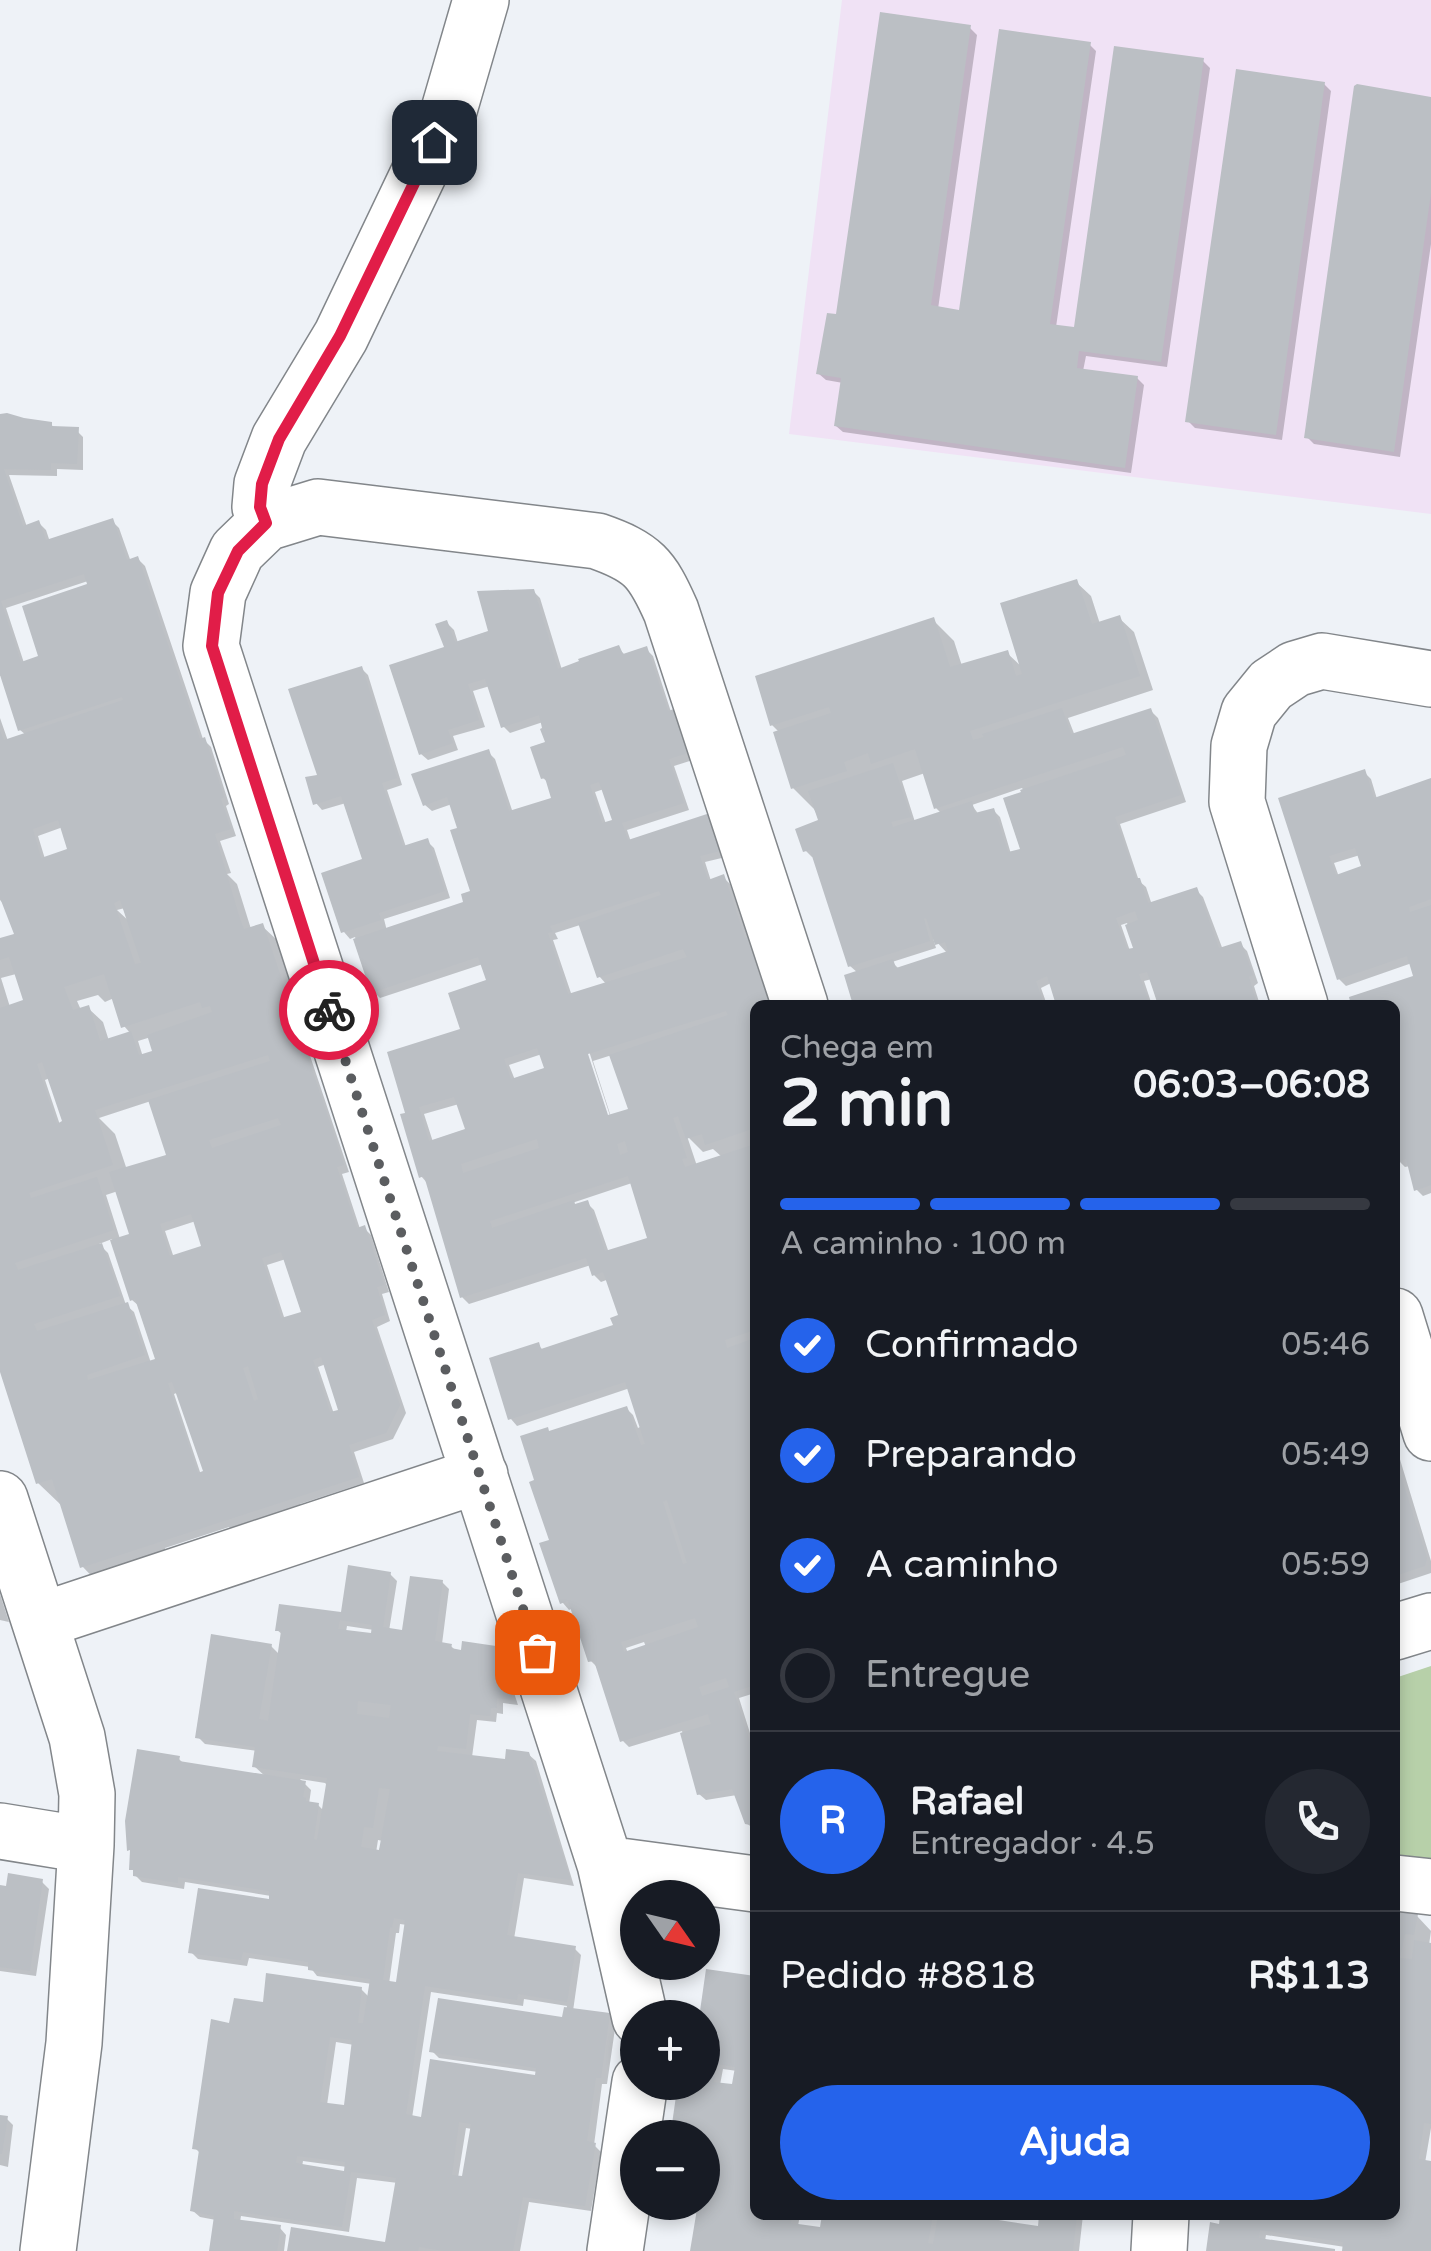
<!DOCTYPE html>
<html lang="pt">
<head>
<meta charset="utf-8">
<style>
  :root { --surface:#171b24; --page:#242831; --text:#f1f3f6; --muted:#9ea1a6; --line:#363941; --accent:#2563eb }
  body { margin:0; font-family:"Varela Round",sans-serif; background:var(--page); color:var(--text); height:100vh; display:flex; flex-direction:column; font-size:38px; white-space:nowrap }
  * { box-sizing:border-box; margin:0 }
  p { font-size:32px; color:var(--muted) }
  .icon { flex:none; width:55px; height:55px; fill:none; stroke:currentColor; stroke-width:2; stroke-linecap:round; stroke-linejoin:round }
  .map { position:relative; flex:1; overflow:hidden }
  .drawer { position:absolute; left:750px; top:1000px; width:650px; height:1220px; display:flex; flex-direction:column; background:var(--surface); border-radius:15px; box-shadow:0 5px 15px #0003 }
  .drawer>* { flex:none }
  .needle { width:65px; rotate:124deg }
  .fabs { position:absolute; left:620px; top:1880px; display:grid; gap:20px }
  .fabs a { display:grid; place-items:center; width:100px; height:100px; border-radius:50%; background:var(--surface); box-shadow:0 5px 15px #0003; font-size:50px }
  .pin { position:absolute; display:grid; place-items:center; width:85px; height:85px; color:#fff; margin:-42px; border-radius:20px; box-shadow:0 5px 15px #0006 }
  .courier { position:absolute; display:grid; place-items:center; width:100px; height:100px; margin:-50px; border:8px solid #e11d48; border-radius:50%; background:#fff; color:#222; box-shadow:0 2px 12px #0007 }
  .summary em { font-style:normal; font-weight:700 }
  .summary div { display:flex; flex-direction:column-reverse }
  .summary { display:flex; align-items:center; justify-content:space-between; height:170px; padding:0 30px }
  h1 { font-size:65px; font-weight:700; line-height:75px }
  .bar { display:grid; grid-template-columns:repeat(4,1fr); gap:15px 10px; align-content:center; height:120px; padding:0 30px }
  .bar i { height:12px; border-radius:8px; background:var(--line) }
  .bar .selected { background:var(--accent) }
  .bar p { grid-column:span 4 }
  .line { display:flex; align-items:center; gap:25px; padding:0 30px; border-top:2px solid var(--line) }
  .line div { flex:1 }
  .round { display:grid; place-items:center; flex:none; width:105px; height:105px; border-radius:52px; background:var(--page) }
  ol { padding:0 30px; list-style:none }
  li { display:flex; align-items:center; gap:30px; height:110px }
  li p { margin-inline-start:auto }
  li .icon { padding:10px; border-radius:50%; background:var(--accent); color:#fff; stroke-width:4 }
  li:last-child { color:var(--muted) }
  li i { width:55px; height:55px; border:5px solid var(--line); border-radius:50% }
  .action { display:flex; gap:20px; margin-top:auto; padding:20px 30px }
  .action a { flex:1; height:115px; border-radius:60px; background:var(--accent); color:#fff; font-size:40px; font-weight:700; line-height:115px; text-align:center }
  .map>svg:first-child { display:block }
</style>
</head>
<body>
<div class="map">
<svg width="1431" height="2251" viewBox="0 0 1431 2251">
  <rect width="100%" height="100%" fill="#eef2f7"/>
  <path fill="#f0e2f5" d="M842,0H1431V514L789,434Z"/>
  <path fill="#b7d0a9" d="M1431,1666V1863L1395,1856V1678Z"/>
  <path fill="#0003" fill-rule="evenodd" d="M970,28L977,35L938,309L961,313L1089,44L1096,51L1056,327L1076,329L1203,61L1210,68L1167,367L1086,356L1083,371L1137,378L1144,385L1131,473L843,432L836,426L843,383L826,380L819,374L838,317Z
    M1324,84L1331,91L1282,440L1195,428L1188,421Z
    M1431,99V244L1400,457L1314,444L1307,437Z
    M0,416L51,424L54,428L76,430L83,437V470L57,469V476L9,475L27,527L39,523L46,530L50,542L112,521L119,528L131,562L138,559L145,566L203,739L211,747L229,804L226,806L236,836L220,841L231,873L227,874L237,884L251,929L262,926L277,940L295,997L291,999L349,1172L342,1174L360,1229L364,1228L371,1235L389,1292L382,1294L390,1321L377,1327L406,1413L393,1439L354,1452L364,1483L300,1504L303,1513L236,1535L229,1527L165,1548L170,1566L103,1588L82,1566L62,1503L60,1504L38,1483L0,1363V941L17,935L5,905L0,900V718L8,741L26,735L20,730L3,675L0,676ZM88,581L90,586L42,657L24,663L6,608ZM63,827L70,851L45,859L38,836ZM125,908L131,923L117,910ZM16,974L26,1002L10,1007L1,978ZM98,995L105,1002L114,998L124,1026L131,1034L109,1041L103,1022L88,1008L81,1010L77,1001ZM151,1037L155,1052L143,1057L138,1041ZM50,1078L65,1123L60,1125L45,1080ZM151,1101L169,1157L127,1170L115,1134L99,1118ZM118,1191L132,1236L120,1239L106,1195ZM196,1221L205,1248L174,1258L165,1231ZM112,1239L132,1300L139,1306L158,1361L151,1363L134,1312L126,1305L108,1253L99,1244ZM286,1259L304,1314L285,1320L267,1265ZM326,1364L341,1412L334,1414L318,1367ZM179,1392L206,1472L201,1475L174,1394Z
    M1076,582L1091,596L1100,624L1119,618L1134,632L1153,690L1068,718L1075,736L1151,711L1158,718L1186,802L1120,824L1139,881L1146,887L1152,905L1196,890L1203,897L1223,950L1240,944L1247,951L1258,983L1254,986L1260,1005H1160L1152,979L1144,981L1152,1005H1058L1051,983L1041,988L1047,1005H856L858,973L850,966L815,856L812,857L805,850L821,822L814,809L793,788L780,733L772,725L933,620L954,641L962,666L1007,653L1024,669ZM925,773L936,808L942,814L915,822L902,781ZM1022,788L1025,793L1023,851L1011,854L1000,817L993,810L979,815L972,805ZM1127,923L1136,949L1130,951L1121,925ZM933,938L948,954L900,970L892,962L936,948Z
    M533,591L540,598L562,670L618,648L626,656L646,649L653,656L671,712L699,758L674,766L689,810L627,830L631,842L712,815L730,856L705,862L711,881L723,877L730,884L749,940L755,1005V1693L739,1698L755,1749V1831L747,1823L737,1795L706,1800L699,1794L682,1731L629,1747L623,1741L598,1668L591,1661L573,1608L569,1610L563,1603L552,1541L537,1482L551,1433L626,1408L633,1415L638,1428L642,1426L630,1388L517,1426L511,1419L538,1345L543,1350L616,1326L621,1317L609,1279L601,1282L594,1275L591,1265L469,1304L462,1297L428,1184L421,1176L408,1115L463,1030L489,982L483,964L380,998L373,991L355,937L350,939L344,932L366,860L346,803L322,810L316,803L320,776L361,668L368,675L402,785L387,790L406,847L427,841L434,848L450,898L384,919L387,931L466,903L473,893L460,829L452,804L432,811L425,805L488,752L495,759L513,813L554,800L550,784L543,778L548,743L543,722L510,733L503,726L490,686L473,691L485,727L453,736L458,750L428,760L421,754L447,649V623L454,630L458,643L491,633ZM604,789L616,822L606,824L595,792ZM580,925L599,976L607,985L572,996L553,940L558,939L555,933ZM586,1042L614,1128L610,1129L581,1043ZM542,1054L547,1069L515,1080L509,1065ZM612,1055L631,1110L611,1117L593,1061ZM459,1104L468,1131L433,1142L424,1114ZM687,1136L703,1152L713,1149L722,1157L697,1166ZM632,1183L650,1240L609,1253L594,1210L587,1203L566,1205ZM644,1642L646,1647L628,1653L626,1648Z
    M1364,772L1371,779L1377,799L1431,781V1193L1423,1196L1416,1189L1410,1166L1405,1167L1398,1160L1395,1151V1005H1354L1417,978L1412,963L1346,986L1339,979L1281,800ZM1360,855L1365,868L1339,877L1334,863Z
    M1395,1443L1431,1561V1573L1395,1585Z
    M390,1574L397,1581L389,1631L401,1633L442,1582L449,1589L442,1644L451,1646L456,1651L494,1648L502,1656L518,1705L503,1703V1714L497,1713L496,1722L477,1720L472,1757L507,1762L528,1754L536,1761L574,1886L524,1878L514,1939L574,1948L581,1955L573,2011L609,2015L616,2022L607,2084H602L594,2145L601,2152L591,2211L529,2202L520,2251H289L387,2245L398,2183L357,2178L349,2232L241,2216L240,2222L280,2228L286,2235L284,2251H211L216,2220L200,2217L193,2211L201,2154L195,2148L231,2025L265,2005L361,1989L370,1998L372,1984L317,1976L310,1967L249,1958L247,1966L198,1959L191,1952L271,1902V1896L185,1882L184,1889L142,1882L135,1875L179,1759L185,1765L266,1777L254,1766L257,1751L205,1744L198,1737L271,1646L280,1655L283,1635L277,1630L343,1615ZM347,1626L374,1630L373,1636L346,1632ZM300,1779L325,1783L328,1786L324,1811L318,1805L309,1804L311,1790ZM378,1840L383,1841L375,1859ZM400,1924L407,1925L398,1985L389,1984L396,1933H399ZM431,1992L523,2006L524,1999L567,2006L564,2020L432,2051L439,2058L538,2072L537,2078L424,2119L412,2118ZM336,2042L354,2045L346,2107L327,2105ZM466,2128L472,2129L464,2179L458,2178ZM303,2161L347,2167L346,2174L302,2167Z
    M0,1594L9,1622L0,1620Z
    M42,1882L49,1889L36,1976L0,1971V1888Z
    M1395,1914L1417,1916L1431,1931L1429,1945L1431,1946V2128L1425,2163H1431V2251H1344L1345,2247L1266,2235L1265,2241L1333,2251H1208L1221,2226L1223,2215H1395Z
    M755,1978V2215H800L798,2226L822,2230L824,2215H949L1040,2229L1042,2215H1083L1079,2251H693L699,2214L680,2211L673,2205L702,2202V2082ZM723,2069L737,2071L734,2087L720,2085Z
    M0,2117L6,2118L13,2125L8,2167L0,2165Z"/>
  <path fill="#bbbfc4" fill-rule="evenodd" d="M880,12L971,25L931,305L959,310L999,29L1091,42L1050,324L1074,327L1114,46L1204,58L1161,362L1079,351L1077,368L1138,376L1125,468L834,426L841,378L816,374L827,313L836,314Z
    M1236,69L1325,82L1276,435L1185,422Z
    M1357,84L1431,97V193L1394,452L1304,438L1354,86Z
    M7,413L24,418L52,422V426L79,427L77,464L51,463V470L4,469L23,526L39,520L46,540L113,518L127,560L138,556L200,739L205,737L224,797L221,799L231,829L215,834L240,919L244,929L263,923L344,1165L337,1167L357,1228L365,1225L384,1285L377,1287L385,1315L372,1320L400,1405L386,1433L349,1445L359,1477L80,1568L52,1479L36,1484L0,1372V1008L23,1000L9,957L0,960V938L14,934L0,898V731L4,740L123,700L122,697L18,731L0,675V414ZM84,574L87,584L22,606L38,656L21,662L1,601ZM58,820L67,849L41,858L33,829ZM120,900L141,963L135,964L114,903ZM104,974L121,1028L200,1002L202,1008L210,1006L212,1012L147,1035L152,1051L139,1055L131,1031L100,1041L89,1005L73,1010L64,987ZM268,1055L270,1061L148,1100L166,1155L109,1172L129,1234L110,1240L130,1301L135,1299L155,1359L88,1380L87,1375L145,1355L128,1302L37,1331L34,1324L120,1296L102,1243L18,1270L15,1263L114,1230L97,1177L31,1198L29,1193L113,1165L95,1110ZM42,1062L62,1121L57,1124L37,1064ZM278,1118L281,1125L212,1148L209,1140ZM191,1214L201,1246L170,1256L160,1224ZM281,1252L301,1312L281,1318L262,1258ZM321,1357L338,1410L330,1412L313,1360ZM248,1366L258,1399L254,1401L243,1368ZM172,1382L203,1471L198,1473L168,1383Z
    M1077,579L1092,624L1120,615L1140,676L970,731L973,740L984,737L982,734L1062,708L1071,734L1151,708L1181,795L1115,817L1136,878H1140L1148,903L1197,887L1219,948L1241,941L1253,975L1249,977L1257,1005H1158L1147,972L1139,974L1150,1005H1056L1047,976L1036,981L1044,1005H853L844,975L893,959L896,968L948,951L945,942L935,945L926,918L924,919L930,941L848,967L810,850L803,852L795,829L818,820L808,791L893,763L911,817L891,822L893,827L972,801L975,813L994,808L1008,852L1020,849L1003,798L1021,792L1020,790L1126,755L1123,747L934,809L915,749L871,764L868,753L844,762L847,771L791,789L773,732L831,713L829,707L770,726L755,676L934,617L950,667L1008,650L1016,676L1022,674L1000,603ZM1135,911L1138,920L1125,925L1133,948L1127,949L1116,918Z
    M534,589L558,669L579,661L578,659L619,645L623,654L647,646L668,711L680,707L694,751L669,759L684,803L622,823L628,840L713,812L724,850L700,856L708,880L724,874L745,938L753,936L776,1005H755V1128L705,1145L702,1134L686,1139L678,1116L673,1118L687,1158L682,1159L685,1167L755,1144V1330L725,1340L727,1348L755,1338V1685L734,1692L755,1758V1826L745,1824L732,1789L697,1795L680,1733L711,1724L708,1714L620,1742L594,1661L588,1662L568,1601L560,1604L539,1543L549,1540L529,1482L534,1480L520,1436L548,1427L549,1431L627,1406L641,1445L645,1444L625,1382L508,1420L489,1358L539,1342L541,1349L613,1325L610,1318L618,1315L603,1272L592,1276L586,1258L460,1298L424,1176L419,1178L400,1114L405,1113L387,1052L460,1029L448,993L486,980L478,957L371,993L353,939L463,902L461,894L470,891L450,830L457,828L447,797L423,806L411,774L489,749L509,811L551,798L545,778L541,779L530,747L545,742L540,729L542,728L539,715L501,728L485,679L468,684L479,720L448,730L453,743L419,755L389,665L444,647L435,624L447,620L455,642L488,631L477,591ZM599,782L612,820L602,823L590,785ZM659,891L661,895L578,923L597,978L683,949L687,957L568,994L548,933L553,932L550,926ZM726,1011L728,1015L609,1055L628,1109L608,1115L588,1054ZM537,1048L544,1068L511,1079L504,1059ZM454,1097L465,1129L429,1141L419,1107ZM537,1139L539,1148L463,1173L461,1164ZM625,1141L628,1152L620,1155L617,1144ZM628,1176L647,1238L605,1251L588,1200L575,1204L574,1200L492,1228L490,1221ZM667,1500L687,1563L683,1564L663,1502ZM695,1618L698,1627L624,1652L621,1642ZM726,1678L729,1687L702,1696L699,1687Z
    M362,666L397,778L382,783L403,846L428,838L445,891L379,913L381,920L341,933L321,873L362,859L341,796L313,805L305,777L317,775L288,689Z
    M1365,769L1374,798L1431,778V899L1409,907L1410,912L1431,905V1185L1414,1191L1406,1159L1396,1162L1395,1159V1005H1351L1349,997L1413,976L1407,956L1337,980L1278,798ZM1355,848L1361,866L1336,875L1329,856Z
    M1395,1457L1427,1558L1425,1566L1395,1576Z
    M348,1565L391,1572L383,1627L402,1630L410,1576L443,1580L435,1641L452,1644L451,1648L461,1650L462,1641L496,1646L513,1700L497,1698V1708H491L490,1716L470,1714L466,1749L438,1746L437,1751L505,1759L506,1749L529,1752L570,1877V1880L518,1873L507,1935L576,1946L567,2002L518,1994L517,2000L425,1986L406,2114L421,2117L430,2059L535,2075L536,2068L429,2052L438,1998L562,2017L564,2007L610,2013L601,2078H596L587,2141L596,2143L585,2206L523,2197L513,2251H444L419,2247L418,2251H287L291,2227L385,2242L396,2178L378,2175L351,2172L342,2227L234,2211V2219L281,2225L277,2251H209L214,2216L190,2211L199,2150L192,2149L211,2019L229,2023L234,1998L263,2002L266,1973L362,1987L358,2023H363L370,1979L308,1970V1962L243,1952L241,1960L188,1953L198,1888L269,1899V1891L178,1877V1883L133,1876V1870H129L130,1850L127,1851L125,1821L137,1749L180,1756L179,1761L306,1781L303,1797L306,1798V1801L319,1803L314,1839L317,1840L327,1778L252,1767L255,1747L195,1738L211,1634L272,1644L259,1719L268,1721L281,1631H275L279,1604L341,1612ZM340,1620L372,1625L371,1633L338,1629ZM358,1701L391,1705L389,1718L357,1714ZM379,1788L390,1789L379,1850L361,1847L364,1827L373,1828ZM394,1918L405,1920L396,1982L383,1980L390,1927L392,1928ZM330,2037L352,2040L344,2105L320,2102ZM459,2122L471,2124L462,2176L452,2175ZM297,2156L345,2162L344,2171L296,2163Z
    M8,1873L43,1879L30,1971L0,1967V1885L6,1886Z
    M1395,1911L1418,1914L1414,1935L1405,1934L1400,1958L1412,1959L1414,1940L1431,1943V2124L1424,2123L1419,2159L1431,2161V2251H1342L1343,2242L1260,2230L1259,2238L1335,2249V2251H1206L1210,2222L1219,2224L1220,2215H1395Z
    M706,1969L755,1976V2215H792L791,2223L820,2227L822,2215H933L928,2243L933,2244L938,2215H966L1038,2226L1039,2215H1077L1073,2251H690L697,2209L666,2205V2202H702V2138H670L678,2082H702V2018H699ZM717,2064L735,2067L732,2084L714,2082Z
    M0,2115L8,2116L2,2154H0Z"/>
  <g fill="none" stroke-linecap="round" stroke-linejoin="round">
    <defs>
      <path id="minor" d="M266,523L260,507L262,484L279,439L341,336L449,110L481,0
        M1300,1005L1237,802L1239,746L1249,712L1271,685L1295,669L1322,661L1431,679
        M1395,1316L1431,1433
        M0,1499L77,1737L87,1794L86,1845L74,2043L48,2251
        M40,1621L480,1475
        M1395,1632L1431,1621
        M0,1831L86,1845
        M605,1864L755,1884
        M1395,1883L1431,1887
        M640,2018L605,1864L211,646L218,593L237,551L266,523L318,507L597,541C643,557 652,568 671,611L800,1005
        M615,2251L640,2082
        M1159,2251L1161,2215"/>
    </defs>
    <use href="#minor" stroke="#82868a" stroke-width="58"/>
    <use href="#minor" stroke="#fff" stroke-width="55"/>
  </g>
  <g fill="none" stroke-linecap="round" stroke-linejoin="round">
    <path stroke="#5b5d60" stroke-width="10" stroke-dasharray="0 18" d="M329,1010L537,1652"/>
    <path stroke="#e11d48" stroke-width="12" d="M329,1010L212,646L218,593L238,551L266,523L260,507L262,484L279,439L340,336L434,142"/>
  </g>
</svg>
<div class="fabs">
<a><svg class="needle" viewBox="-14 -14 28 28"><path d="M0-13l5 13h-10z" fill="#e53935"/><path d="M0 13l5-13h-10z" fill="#9ea1a6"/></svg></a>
<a>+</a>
<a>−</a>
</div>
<div class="pin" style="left:537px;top:1652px;background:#ea580c"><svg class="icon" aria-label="bag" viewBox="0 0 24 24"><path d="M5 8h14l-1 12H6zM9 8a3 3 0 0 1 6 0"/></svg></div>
<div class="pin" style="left:434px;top:142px;background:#1f2937"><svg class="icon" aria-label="home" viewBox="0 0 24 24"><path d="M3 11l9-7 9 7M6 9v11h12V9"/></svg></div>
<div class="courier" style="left:329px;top:1010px"><svg class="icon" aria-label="bike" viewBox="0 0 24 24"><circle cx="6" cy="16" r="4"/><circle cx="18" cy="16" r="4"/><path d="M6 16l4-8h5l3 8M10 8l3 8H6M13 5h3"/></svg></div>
<section class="drawer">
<div class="summary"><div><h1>2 min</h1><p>Chega em</p></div><em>06:03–06:08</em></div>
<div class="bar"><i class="selected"></i><i class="selected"></i><i class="selected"></i><i></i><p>A caminho · 100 m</p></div>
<ol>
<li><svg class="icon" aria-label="check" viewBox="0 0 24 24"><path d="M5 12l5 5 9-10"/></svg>Confirmado<p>05:46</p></li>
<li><svg class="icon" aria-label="check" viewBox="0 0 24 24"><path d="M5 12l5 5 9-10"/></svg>Preparando<p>05:49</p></li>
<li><svg class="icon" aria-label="check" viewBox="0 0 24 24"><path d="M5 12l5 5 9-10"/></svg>A caminho<p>05:59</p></li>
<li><i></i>Entregue</li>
</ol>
<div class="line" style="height:180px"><b class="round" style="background:var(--accent);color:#fff">R</b><div><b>Rafael</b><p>Entregador · 4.5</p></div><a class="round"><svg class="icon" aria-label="phone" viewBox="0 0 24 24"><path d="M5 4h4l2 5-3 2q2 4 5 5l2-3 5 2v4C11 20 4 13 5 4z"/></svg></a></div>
<div class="line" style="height:130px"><div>Pedido #8818</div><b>R$113</b></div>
<div class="action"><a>Ajuda</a></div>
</section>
</div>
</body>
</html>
